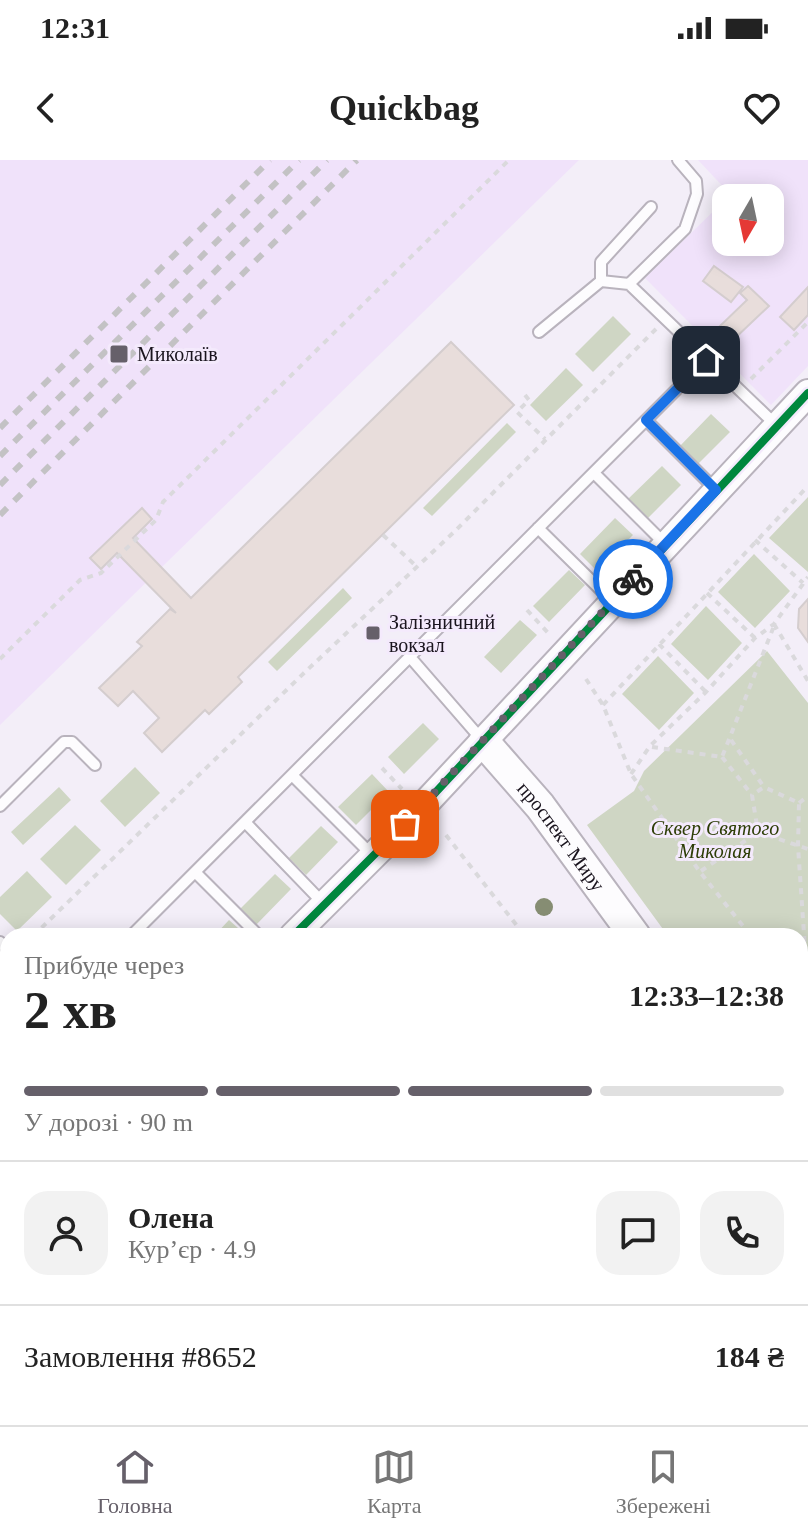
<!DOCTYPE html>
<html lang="uk">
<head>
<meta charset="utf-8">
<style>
  :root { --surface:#fff; --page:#f2f2f2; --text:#222; --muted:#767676; --line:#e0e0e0; --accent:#66606a }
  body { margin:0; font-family:Georgia,serif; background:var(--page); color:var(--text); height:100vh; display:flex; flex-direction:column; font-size:30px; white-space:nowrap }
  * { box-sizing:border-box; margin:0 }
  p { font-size:26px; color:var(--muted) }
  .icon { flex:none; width:44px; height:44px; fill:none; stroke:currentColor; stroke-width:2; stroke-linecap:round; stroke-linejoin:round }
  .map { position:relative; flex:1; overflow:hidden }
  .drawer { position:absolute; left:0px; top:768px; width:808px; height:498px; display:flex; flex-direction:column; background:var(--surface); border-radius:24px 24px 0 0; box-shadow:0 4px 20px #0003 }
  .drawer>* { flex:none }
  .needle { width:52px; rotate:189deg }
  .buttons { position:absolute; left:712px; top:24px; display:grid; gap:16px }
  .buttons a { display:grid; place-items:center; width:72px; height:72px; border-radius:16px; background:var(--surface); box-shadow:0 4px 20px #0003; font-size:40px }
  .pin { position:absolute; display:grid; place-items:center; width:68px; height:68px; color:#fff; margin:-34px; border-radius:16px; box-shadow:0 4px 12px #0006 }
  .courier { position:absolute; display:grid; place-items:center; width:80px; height:80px; margin:-40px; border:6px solid #1a73e8; border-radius:50%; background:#fff; color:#222; box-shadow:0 2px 10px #0007 }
  .overview em { font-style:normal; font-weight:600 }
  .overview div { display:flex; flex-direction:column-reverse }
  .overview { display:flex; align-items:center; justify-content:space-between; height:136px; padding:0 24px }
  h1 { font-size:52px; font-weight:600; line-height:60px }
  .bar { display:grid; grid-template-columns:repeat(4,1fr); gap:12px 8px; align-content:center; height:96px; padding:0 24px }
  .bar i { height:10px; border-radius:6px; background:var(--line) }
  .bar .active { background:var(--accent) }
  .bar p { grid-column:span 4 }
  .line { display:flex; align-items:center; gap:20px; padding:0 24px; border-top:2px solid var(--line) }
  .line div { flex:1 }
  .round { display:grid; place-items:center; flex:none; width:84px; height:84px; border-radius:24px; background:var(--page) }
  .status { display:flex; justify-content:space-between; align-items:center; height:56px; padding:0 40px; background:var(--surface); direction:ltr }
  .status svg { height:22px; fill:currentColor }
  header { display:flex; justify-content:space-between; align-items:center; height:104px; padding:0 24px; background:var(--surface); font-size:36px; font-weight:600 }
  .menu { display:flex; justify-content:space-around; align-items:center; height:112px; border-top:2px solid var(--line); background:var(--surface); font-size:22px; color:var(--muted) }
  .menu a { display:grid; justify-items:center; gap:4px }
  .menu .active { color:var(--accent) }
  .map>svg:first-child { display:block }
</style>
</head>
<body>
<div class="status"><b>12:31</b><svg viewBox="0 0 49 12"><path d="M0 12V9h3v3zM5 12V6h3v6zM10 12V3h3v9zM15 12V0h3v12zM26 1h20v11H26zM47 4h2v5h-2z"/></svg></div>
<header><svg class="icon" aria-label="back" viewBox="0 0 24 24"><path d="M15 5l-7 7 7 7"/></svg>Quickbag<svg class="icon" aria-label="heart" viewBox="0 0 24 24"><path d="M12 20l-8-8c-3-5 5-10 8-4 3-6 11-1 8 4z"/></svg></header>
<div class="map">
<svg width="808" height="1265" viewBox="0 0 808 1265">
  <rect width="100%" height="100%" fill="#f3eef8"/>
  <path fill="#f0e2fa" d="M0,0H579L0,565Z
    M698,0H808V206L771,245L645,118L726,39V82H770V38H727L730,34Z
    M0,826L8,833V1033L0,1041Z"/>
  <path fill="#cfd6c4" d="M613,156L631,174L593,212L575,194Z
    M566,208L583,225L546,261L530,245Z
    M711,254L730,272L696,306L678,288Z
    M507,263L516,272L432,356L423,348Z
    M662,306L681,325L646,360L627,340Z
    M808,337V412L769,378Z
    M615,358L633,375L597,411L580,394Z
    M754,394L790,431L755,468L718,432Z
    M569,410L585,425L549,462L533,446Z
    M343,428L352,438L277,511L268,502Z
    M706,446L742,483L708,520L671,484Z
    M520,460L537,475L501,513L484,497Z
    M767,491L808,543V969L800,958V776H668L587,665L634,631L644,611Z
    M658,496L694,533L659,570L622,534Z
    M423,563L439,579L404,614L388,597Z
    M135,607L160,633L125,667L100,641Z
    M372,614L389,632L356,665L338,647Z
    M59,627L71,640L23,685L11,672Z
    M75,665L101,690L66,725L40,699Z
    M321,666L338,682L306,715L289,698Z
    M27,711L52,737L17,771L0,754V737Z
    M275,714L291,729L256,765L240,749Z
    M229,760L247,776H214Z"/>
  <path fill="#e8dddb" stroke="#d4cdce" stroke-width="2" d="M714,106L743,127L731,142L703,121Z
    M748,126L769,146L733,180L720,166L747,140L740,133Z
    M808,127V155L794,170L780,157Z
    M451,182L514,245L238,517L242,522L209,554L205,550L162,592L144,573L159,558L133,531L118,546L99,528L142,486L137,482L170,449L176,453L117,393L101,409L90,398L142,348L152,359L133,378L191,438Z
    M808,439V482L798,468L799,449Z
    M0,911L8,918V934L0,943Z
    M800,1184L808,1196V1265H797L792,1258H800Z
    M86,1258H143L137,1265H81Z
    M498,1258H509L517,1265H492Z
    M530,1258H550L544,1265H524Z"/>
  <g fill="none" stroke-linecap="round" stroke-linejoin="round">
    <defs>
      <path id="service" d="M678,0L696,21L697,34L685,69L629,124L775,264
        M601,121V102L651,47
        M539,172L601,121L629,124
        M646,260L715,329
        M594,313L665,384
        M538,368L612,441
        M410,497L482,580
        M292,615L372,695
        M0,646L64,582H72L95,605
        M245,662L324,744
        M195,712L259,776
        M131,776L706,200
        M0,782L8,790"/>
      <path id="tertiary" d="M293,776L421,648L808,233
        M0,1071L8,1062"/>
      <g id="secondary">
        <path id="s1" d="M484,582L540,646L635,776"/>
        <path d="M800,1003L808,1014"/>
      </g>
    </defs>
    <use href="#service" stroke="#b9b3bd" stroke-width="14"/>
    <use href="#tertiary" stroke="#b9b3bd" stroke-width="30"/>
    <use href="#secondary" stroke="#b9b3bd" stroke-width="34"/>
    <path stroke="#dad9dc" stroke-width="4" stroke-dasharray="6 6" stroke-linecap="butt" d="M751,219L808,162
      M525,235L529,240L517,252L545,279
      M383,375L416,406
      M755,380L803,423
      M707,433L755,478
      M527,450L550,475
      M774,464L808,521
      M659,484L705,531
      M0,499L80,420L101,413L156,360L163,342L509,0
      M586,519L603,545L631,614L700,712L751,776
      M603,545L808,326
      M731,580L764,627
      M652,587L722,597L774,466
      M722,597L752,635
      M382,608L402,629
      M631,614L650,586L706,532L755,478L774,464L808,417
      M799,643L808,636
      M446,675L525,776
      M701,711L758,672
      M33,776L304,513L454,372L656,169
      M807,818L798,686L799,643L764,627L752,635L758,672L808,689
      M800,846L808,861
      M800,1132L808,1143"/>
    <use href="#service" stroke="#fdfcfe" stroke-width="10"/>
    <use href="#tertiary" stroke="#fdfcfe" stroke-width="26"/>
    <use href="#secondary" stroke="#fdfcfe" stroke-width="30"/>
    <path stroke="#c3c2c4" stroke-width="6" stroke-dasharray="10 10" stroke-linecap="butt" d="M0,268L270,0
      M0,296L299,0
      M0,325L327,0
      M0,355L357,0"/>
    <defs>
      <path id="cycleway" d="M293,776L421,648L808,233"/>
    </defs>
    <use href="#cycleway" stroke="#f4eafc" stroke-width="13"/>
    <use href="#cycleway" stroke="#00873e" stroke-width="8"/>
  </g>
  <circle fill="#868d73" cx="544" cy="747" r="9"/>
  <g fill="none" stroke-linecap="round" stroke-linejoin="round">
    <path stroke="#66606a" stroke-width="8" stroke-dasharray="0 14.4" d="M405,664L633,419"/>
    <path stroke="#1a73e8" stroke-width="10" d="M633,419L716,330L646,260L706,200"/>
  </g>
  <g fill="#66606a" stroke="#f4eafc" stroke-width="3">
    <rect x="109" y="184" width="20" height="20" rx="4"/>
    <rect x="365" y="465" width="16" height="16" rx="4"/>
  </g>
  <g text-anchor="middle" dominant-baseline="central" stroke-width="6" stroke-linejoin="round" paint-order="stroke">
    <g font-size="20" fill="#1a141e" stroke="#f4eafc" text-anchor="start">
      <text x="137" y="194">Миколаїв</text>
      <text x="389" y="462">Залізничний<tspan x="389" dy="23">вокзал</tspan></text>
    </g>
    <g font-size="20" font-style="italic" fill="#2d3d06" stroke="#f4eafc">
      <text x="715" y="668">Сквер Святого<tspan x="715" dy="23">Миколая</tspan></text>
    </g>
    <g font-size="20" fill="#1a141e" stroke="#f4eafc">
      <text stroke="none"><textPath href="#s1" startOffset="122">проспект Миру</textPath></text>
    </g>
  </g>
</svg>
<div class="buttons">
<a><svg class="needle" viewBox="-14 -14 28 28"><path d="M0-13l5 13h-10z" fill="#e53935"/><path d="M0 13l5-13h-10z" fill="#767676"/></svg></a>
</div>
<div class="pin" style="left:405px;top:664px;background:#ea580c"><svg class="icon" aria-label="bag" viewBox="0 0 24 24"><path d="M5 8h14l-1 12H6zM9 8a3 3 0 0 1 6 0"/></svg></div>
<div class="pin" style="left:706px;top:200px;background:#1f2937"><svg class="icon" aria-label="home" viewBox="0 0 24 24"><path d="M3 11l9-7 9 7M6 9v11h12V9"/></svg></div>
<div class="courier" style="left:633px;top:419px"><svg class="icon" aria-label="bike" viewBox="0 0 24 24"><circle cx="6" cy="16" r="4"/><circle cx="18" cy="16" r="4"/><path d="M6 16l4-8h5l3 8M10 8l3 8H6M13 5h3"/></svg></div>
<section class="drawer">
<div class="overview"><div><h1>2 хв</h1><p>Прибуде через</p></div><em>12:33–12:38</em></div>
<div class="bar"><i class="active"></i><i class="active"></i><i class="active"></i><i></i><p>У дорозі · 90 m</p></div>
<div class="line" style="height:144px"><a class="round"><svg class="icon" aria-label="person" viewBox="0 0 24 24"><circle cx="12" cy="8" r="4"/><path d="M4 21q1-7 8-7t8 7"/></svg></a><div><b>Олена</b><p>Кур’єр · 4.9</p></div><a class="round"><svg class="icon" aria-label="chat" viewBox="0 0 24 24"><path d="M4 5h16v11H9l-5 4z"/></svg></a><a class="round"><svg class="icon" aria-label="phone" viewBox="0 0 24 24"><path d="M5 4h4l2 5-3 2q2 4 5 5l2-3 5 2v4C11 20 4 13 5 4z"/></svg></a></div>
<div class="line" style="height:104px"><div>Замовлення #8652</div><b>184 ₴</b></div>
</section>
</div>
<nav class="menu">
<a class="active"><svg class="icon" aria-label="home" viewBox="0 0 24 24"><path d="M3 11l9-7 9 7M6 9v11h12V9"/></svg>Головна</a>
<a><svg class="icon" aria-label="map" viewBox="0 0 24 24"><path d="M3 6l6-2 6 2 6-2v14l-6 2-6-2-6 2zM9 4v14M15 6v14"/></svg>Карта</a>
<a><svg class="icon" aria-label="saved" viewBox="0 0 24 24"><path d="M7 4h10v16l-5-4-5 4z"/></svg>Збережені</a>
</nav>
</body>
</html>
